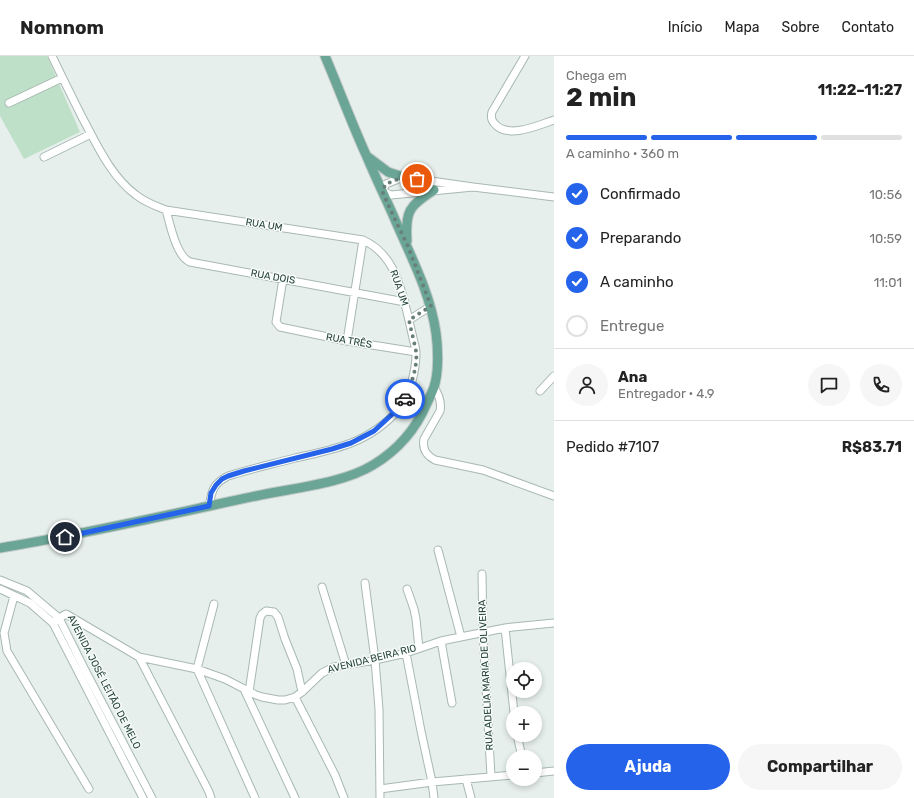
<!DOCTYPE html>
<html lang="pt">
<head>
<meta charset="utf-8">
<style>
  :root { --surface:#fff; --page:#f6f6f6; --text:#222; --muted:#767676; --line:#e0e0e0; --accent:#2563eb }
  body { margin:0; font-family:Rubik,sans-serif; background:var(--page); color:var(--text); height:100vh; display:flex; flex-direction:column; font-size:15px; white-space:nowrap }
  * { box-sizing:border-box; margin:0 }
  p { font-size:13px; color:var(--muted) }
  .icon { flex:none; width:22px; height:22px; fill:none; stroke:currentColor; stroke-width:2; stroke-linecap:round; stroke-linejoin:round }
  .map { position:relative; flex:1; overflow:hidden }
  .drawer { display:flex; flex-direction:column; background:var(--surface); width:360px }
  .drawer>* { flex:none }
  .buttons { position:absolute; left:506px; top:606px; display:grid; gap:8px }
  .buttons a { display:grid; place-items:center; width:36px; height:36px; border-radius:50%; background:var(--surface); box-shadow:0 2px 6px #0003; font-size:20px }
  .pin { position:absolute; display:grid; place-items:center; width:34px; height:34px; color:#fff; margin:-17px; border:2px solid #fff; border-radius:50%; box-shadow:0 1px 4px #0007 }
  .courier { position:absolute; display:grid; place-items:center; width:40px; height:40px; margin:-20px; border:3px solid #2563eb; border-radius:50%; background:#fff; color:#222; box-shadow:0 1px 5px #0007 }
  .head em { font-style:normal; font-weight:700 }
  .head div { display:flex; flex-direction:column-reverse }
  .head { display:flex; align-items:center; justify-content:space-between; height:68px; padding:0 12px }
  h1 { font-size:26px; font-weight:700; line-height:30px }
  .bar { display:grid; grid-template-columns:repeat(4,1fr); gap:6px 4px; align-content:center; height:48px; padding:0 12px }
  .bar i { height:5px; border-radius:3px; background:var(--line) }
  .bar .current { background:var(--accent) }
  .bar p { grid-column:span 4 }
  .line { display:flex; align-items:center; gap:10px; padding:0 12px; border-top:1px solid var(--line) }
  .line div { flex:1 }
  .round { display:grid; place-items:center; flex:none; width:42px; height:42px; border-radius:21px; background:var(--page) }
  ol { padding:0 12px; list-style:none }
  li { display:flex; align-items:center; gap:12px; height:44px }
  li p { margin-inline-start:auto }
  li .icon { padding:4px; border-radius:50%; background:var(--accent); color:#fff; stroke-width:4 }
  li:last-child { color:var(--muted) }
  li i { width:22px; height:22px; border:2px solid var(--line); border-radius:50% }
  .action { display:flex; gap:8px; margin-top:auto; padding:8px 12px }
  .action a { flex:1; height:46px; border-radius:24px; background:var(--accent); color:#fff; font-size:16px; font-weight:700; line-height:46px; text-align:center }
  .action a+a { background:var(--page); color:var(--text) }
  header { display:flex; align-items:center; gap:24px; box-sizing:border-box; height:56px; padding:0 20px; background:var(--surface); border-bottom:1px solid var(--line) }
  header strong { font-size:19px }
  nav { display:flex; gap:22px; margin-inline-start:auto; font-size:14px }
  main { display:flex; flex:1; min-height:0 }
  .map>svg:first-child { display:block }
</style>
</head>
<body>
<header>
<strong>Nomnom</strong>
<nav><a>Início</a><a>Mapa</a><a>Sobre</a><a>Contato</a></nav>
</header>
<main>
<div class="map">
<svg width="554" height="742" viewBox="0 0 554 742">
  <rect width="100%" height="100%" fill="#e6efeb"/>
  <path fill="#bfe0c8" d="M0,0H47L80,76L24,103L0,60Z"/>
  <g fill="none" stroke-linecap="round" stroke-linejoin="round">
    <defs>
      <path id="minor" d="M52,0C62,21 72,41 82,61C96,87 111,121 136,139C145,146 155,150 166,154C170,168 176,200 190,206L405,246
        M525,0L492,56C491,60 491,64 494,67C507,84 539,69 554,64
        M9,47L62,22
        M44,101L91,78
        M473,131L391,139L382,135L386,128L403,121L473,131L554,141
        M166,154L363,184C392,197 400,227 407,256C409,265 411,273 413,282C414,287 416,292 416,297C416,314 410,339 400,352C387,367 369,380 351,387C333,394 314,398 295,402C273,408 250,413 228,420C213,428 212,434 209,450
        M283,223L276,266L280,271L347,285L416,296
        M409,264L431,250
        M347,285L363,184
        M434,331C439,339 442,346 440,355L424,383C422,393 426,399 435,404L483,414L554,440
        M540,335L554,320
        M438,494L461,581
        M482,518L483,577L491,720
        M0,524L27,535L59,562L85,614L152,742
        M365,527L375,604L379,653L380,742
        M322,531L346,609
        M0,533L30,547L53,567L143,742
        M407,533L414,553L416,563L419,592
        M14,540L4,577L7,595L89,733
        M214,548L197,613L255,742
        M53,567L59,562L66,558L139,601L197,613L225,623L256,639L262,641L278,644H285L295,641L302,636L322,617L334,611L375,604L406,597L441,585L505,572L513,571L554,567
        M505,572L514,657
        M441,585L452,647
        M406,597L421,675L432,726L434,742
        M139,601L205,728L209,736L211,742
        M244,633L295,742
        M249,636L260,562L262,558L266,555L274,556L278,561L285,583L297,613L302,636
        M295,641L335,719L344,742
        M517,679L522,701
        M535,717L554,715
        M466,723L471,742
        M380,733L432,726L513,719"/>
      <path id="major" d="M368,101L388,116L403,121
        M407,185C405,155 409,150 434,134
        M0,492C86,478 171,458 256,440C292,432 342,428 373,409C398,394 416,373 427,347C430,341 432,336 434,331C439,316 438,292 436,277C430,235 409,197 393,159C384,139 375,120 367,101C352,68 339,33 325,0"/>
    </defs>
    <use href="#minor" stroke="#a8b8b2" stroke-width="9"/>
    <use href="#major" stroke="#c2cac8" stroke-width="11"/>
    <use href="#minor" stroke="#fff" stroke-width="7"/>
    <use href="#major" stroke="#6aa596" stroke-width="9"/>
  </g>
  <g fill="none" stroke-linecap="round" stroke-linejoin="round">
    <path stroke="#687f78" stroke-width="4" stroke-dasharray="0 7.2" d="M405,343C411,329 418,310 416,295C414,285 411,274 409,264L431,250L407,188L398,170L382,135L386,128L403,121L417,123"/>
    <path stroke="#2563eb" stroke-width="5" d="M65,481L209,450L211,437L216,429L222,423L228,420L244,415L332,393L351,387L374,375L400,351L405,343"/>
  </g>
  <g text-anchor="middle" dominant-baseline="central" stroke-width="3" stroke-linejoin="round" paint-order="stroke">
    <g font-size="10" fill="#24423a" stroke="#f7fbf9">
      <text transform="translate(264 169) rotate(9)">RUA UM</text>
      <text transform="translate(273 221) rotate(10)">RUA DOIS</text>
      <text transform="translate(399 232) rotate(71)">RUA UM</text>
      <text transform="translate(349 285) rotate(10)">RUA TRÊS</text>
      <text transform="translate(372 603) rotate(-14)">AVENIDA BEIRA RIO</text>
      <text transform="translate(486 619) rotate(-93)">RUA ADELIA MARIA DE OLIVEIRA</text>
      <text transform="translate(104 626) rotate(63)">AVENIDA JOSÉ LEITÃO DE MELO</text>
    </g>
  </g>
</svg>
<div class="buttons">
<a><svg class="icon" aria-label="locate" viewBox="0 0 24 24"><circle cx="12" cy="12" r="6"/><path d="M12 2v4M12 18v4M2 12h4M18 12h4"/></svg></a>
<a>+</a>
<a>−</a>
</div>
<div class="pin" style="left:417px;top:123px;background:#ea580c"><svg class="icon" aria-label="bag" viewBox="0 0 24 24"><path d="M5 8h14l-1 12H6zM9 8a3 3 0 0 1 6 0"/></svg></div>
<div class="pin" style="left:65px;top:481px;background:#1f2937"><svg class="icon" aria-label="home" viewBox="0 0 24 24"><path d="M3 11l9-7 9 7M6 9v11h12V9"/></svg></div>
<div class="courier" style="left:405px;top:343px"><svg class="icon" aria-label="car" viewBox="0 0 24 24"><path d="M5 17H2v-5l4-1 3-4h7l3 4 3 1v5h-3M9 17h6M6 11h13"/><circle cx="7" cy="17" r="2"/><circle cx="17" cy="17" r="2"/></svg></div>
</div>
<section class="drawer">
<div class="head"><div><h1>2 min</h1><p>Chega em</p></div><em>11:22–11:27</em></div>
<div class="bar"><i class="current"></i><i class="current"></i><i class="current"></i><i></i><p>A caminho · 360 m</p></div>
<ol>
<li><svg class="icon" aria-label="check" viewBox="0 0 24 24"><path d="M5 12l5 5 9-10"/></svg>Confirmado<p>10:56</p></li>
<li><svg class="icon" aria-label="check" viewBox="0 0 24 24"><path d="M5 12l5 5 9-10"/></svg>Preparando<p>10:59</p></li>
<li><svg class="icon" aria-label="check" viewBox="0 0 24 24"><path d="M5 12l5 5 9-10"/></svg>A caminho<p>11:01</p></li>
<li><i></i>Entregue</li>
</ol>
<div class="line" style="height:72px"><a class="round"><svg class="icon" aria-label="person" viewBox="0 0 24 24"><circle cx="12" cy="8" r="4"/><path d="M4 21q1-7 8-7t8 7"/></svg></a><div><b>Ana</b><p>Entregador · 4.9</p></div><a class="round"><svg class="icon" aria-label="chat" viewBox="0 0 24 24"><path d="M4 5h16v11H9l-5 4z"/></svg></a><a class="round"><svg class="icon" aria-label="phone" viewBox="0 0 24 24"><path d="M5 4h4l2 5-3 2q2 4 5 5l2-3 5 2v4C11 20 4 13 5 4z"/></svg></a></div>
<div class="line" style="height:52px"><div>Pedido #7107</div><b>R$83.71</b></div>
<div class="action"><a>Ajuda</a><a>Compartilhar</a></div>
</section>
</main>
</body>
</html>
